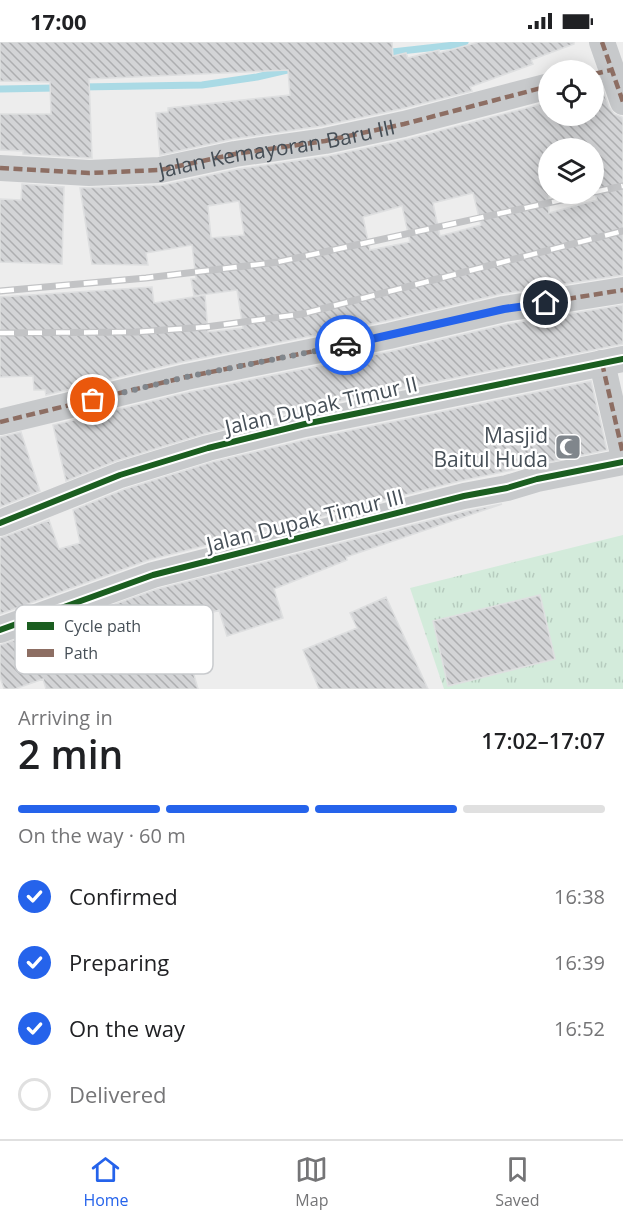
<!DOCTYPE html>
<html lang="en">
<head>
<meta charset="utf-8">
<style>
  :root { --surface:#fff; --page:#f2f2f2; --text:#202124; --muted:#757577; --line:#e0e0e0; --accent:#2563eb }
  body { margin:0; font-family:"Open Sans",sans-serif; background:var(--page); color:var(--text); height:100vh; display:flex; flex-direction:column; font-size:22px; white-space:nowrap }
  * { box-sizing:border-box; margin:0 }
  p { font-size:20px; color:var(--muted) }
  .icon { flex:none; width:33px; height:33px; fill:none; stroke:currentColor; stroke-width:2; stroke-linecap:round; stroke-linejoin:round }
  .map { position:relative; height:647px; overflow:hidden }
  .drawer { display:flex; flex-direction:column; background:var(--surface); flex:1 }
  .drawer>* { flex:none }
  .buttons { position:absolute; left:538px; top:18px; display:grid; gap:12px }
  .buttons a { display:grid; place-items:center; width:66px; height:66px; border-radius:50%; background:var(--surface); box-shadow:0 3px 15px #0003; font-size:30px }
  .pin { position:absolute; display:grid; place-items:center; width:51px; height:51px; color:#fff; margin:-26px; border:3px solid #fff; border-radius:50%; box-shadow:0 2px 6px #0007 }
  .courier { position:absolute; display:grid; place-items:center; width:60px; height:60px; margin:-30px; border:4px solid #2563eb; border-radius:50%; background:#fff; color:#222; box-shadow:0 2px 8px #0007 }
  .overview em { font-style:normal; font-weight:600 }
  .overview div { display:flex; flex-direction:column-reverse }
  .overview { display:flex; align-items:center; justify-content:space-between; height:102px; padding:0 18px }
  h1 { font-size:39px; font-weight:600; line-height:45px }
  .bar { display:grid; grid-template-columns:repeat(4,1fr); gap:9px 6px; align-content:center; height:72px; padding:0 18px }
  .bar i { height:8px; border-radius:4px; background:var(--line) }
  .bar .active { background:var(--accent) }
  .bar p { grid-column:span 4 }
  ol { padding:0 18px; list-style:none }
  li { display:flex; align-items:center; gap:18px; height:66px }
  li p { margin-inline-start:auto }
  li .icon { padding:6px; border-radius:50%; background:var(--accent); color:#fff; stroke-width:4 }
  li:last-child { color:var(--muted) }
  li i { width:33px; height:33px; border:3px solid var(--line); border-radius:50% }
  .status { display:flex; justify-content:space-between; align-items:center; height:42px; padding:0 30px; background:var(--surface); direction:ltr }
  .status svg { height:16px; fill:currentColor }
  .dock { display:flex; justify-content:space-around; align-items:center; height:84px; border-top:2px solid var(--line); background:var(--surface); font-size:16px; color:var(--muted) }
  .dock a { display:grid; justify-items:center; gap:3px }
  .dock .active { color:var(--accent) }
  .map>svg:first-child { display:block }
</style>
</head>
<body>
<div class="status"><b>17:00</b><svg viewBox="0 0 49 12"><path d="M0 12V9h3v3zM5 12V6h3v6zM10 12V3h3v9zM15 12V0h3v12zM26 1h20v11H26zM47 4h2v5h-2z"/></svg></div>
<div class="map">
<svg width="623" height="647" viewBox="0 0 623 647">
  <defs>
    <pattern id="grass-tufts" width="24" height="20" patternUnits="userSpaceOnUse" patternTransform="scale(1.5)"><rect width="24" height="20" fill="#d3ebdb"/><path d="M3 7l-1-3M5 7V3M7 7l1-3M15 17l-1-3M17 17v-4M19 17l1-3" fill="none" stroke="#b6cbbe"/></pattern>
    <pattern id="building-back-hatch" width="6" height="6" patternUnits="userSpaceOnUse" patternTransform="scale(1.5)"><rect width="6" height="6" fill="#d3d4d6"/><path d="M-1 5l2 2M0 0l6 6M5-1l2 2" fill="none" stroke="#adaeb0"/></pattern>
  </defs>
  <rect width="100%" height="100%" fill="#ededed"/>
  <path fill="url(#grass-tufts)" d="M623,493V647H444L410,546Z"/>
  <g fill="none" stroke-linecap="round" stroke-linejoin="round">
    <path stroke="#aadae5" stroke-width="7" d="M383,11L455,3L465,0
      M81,45L202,43L257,35L296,26
      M0,47L57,46"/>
  </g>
  <path fill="url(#building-back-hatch)" stroke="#dedfe0" stroke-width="1.5" fill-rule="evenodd" d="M0,0H392L393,14L406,11L408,16L439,8V11L479,0H574V2L531,18L533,22L470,45L472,49L401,67L322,84L233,97L160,113L156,71L168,70V66L290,53L288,28L89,37L92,116H89L23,112V109L0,108V72H51L50,40L0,39Z
    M598,34L609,65L614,72L622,75L623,78V233L501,252L386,279L182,320L46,353L45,348H34L33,334L0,335V255L152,245L154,261L205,253L208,290L243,286L237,248L194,254L191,237H196L192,203L146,211L148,223L92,222L80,146L163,143L238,127L328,114L408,97L549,60V74H594V35ZM549,106H594V148L597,158L549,171ZM473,151L481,183L440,194L433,161ZM239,159L244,193L211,196L208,164ZM402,164L410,200L370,208L363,175Z
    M22,142L64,145L62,222L0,220V157L21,158Z
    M623,263V302L301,367L204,392L116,419L66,439L53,383L189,350L392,309L507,282Z
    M591,339L607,408L460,439L149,518L0,572V496L49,478L59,507L80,501L73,468L125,447L212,420L308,397Z
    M21,390L40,449L0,465V395Z
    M502,462L346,515L347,518L274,547L283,576L227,594L219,568L180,583L198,647H46L43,637L15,647H4L0,635V603L157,547L467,469Z
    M540,553L555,617L448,644L433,579Z
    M386,555L428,647H319L303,608L357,586L350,571Z"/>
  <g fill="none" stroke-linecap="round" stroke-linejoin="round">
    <g stroke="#c7c9cb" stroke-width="26">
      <path d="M602,0L623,60"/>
      <path id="s1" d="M0,126L89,131L160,128L235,112L325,99L404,82L549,44"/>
      <path d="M602,321L623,412"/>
      <path d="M0,380L186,335L389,294L504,267L623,248"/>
      <path d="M0,481L120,433L208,406L305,382L623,317"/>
      <path d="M0,588L153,533L464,454L507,446L537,437L623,420"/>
    </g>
    <defs>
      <path id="rail" d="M594,150L623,144
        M0,249L146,236L278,220L589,152
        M0,291L136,290L206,285L302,272L623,189"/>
    </defs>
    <use href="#rail" stroke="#c2c3c5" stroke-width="7"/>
    <use href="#rail" stroke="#fff" stroke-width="4.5" stroke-dasharray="14" stroke-linecap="butt"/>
    <path stroke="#8d6e63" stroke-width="4.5" stroke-dasharray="9 4.5" stroke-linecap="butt" d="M602,0L623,60
      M594,32L611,28
      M0,126L89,131L160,128L235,112L325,99L404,82L549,44
      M602,321L623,412
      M0,380L186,335L389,294L504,267L623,248"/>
    <defs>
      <path id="cycleway" d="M0,481L120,433L208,406L305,382L623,317
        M0,588L153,533L464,454L507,446L537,437L623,420"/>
    </defs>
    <use href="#cycleway" stroke="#fff" stroke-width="10"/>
    <use href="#cycleway" stroke="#1b5e20" stroke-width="6"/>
  </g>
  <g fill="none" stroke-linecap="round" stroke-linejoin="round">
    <path stroke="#80868c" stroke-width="6" stroke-dasharray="0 10.8" d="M93,358L186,335L345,303"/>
    <path stroke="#2563eb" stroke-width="8" d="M345,303L504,267L546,261"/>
  </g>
  <defs>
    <symbol id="mosque-square" viewBox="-11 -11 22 22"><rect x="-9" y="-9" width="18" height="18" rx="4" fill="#80868c" stroke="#fff"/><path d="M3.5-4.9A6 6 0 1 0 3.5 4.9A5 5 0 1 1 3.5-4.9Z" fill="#fff"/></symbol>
  </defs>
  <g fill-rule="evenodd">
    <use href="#mosque-square" x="553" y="390" width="30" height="30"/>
  </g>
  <g text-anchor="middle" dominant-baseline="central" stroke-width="5" stroke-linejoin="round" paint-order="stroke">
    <g font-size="21" fill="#464f57" stroke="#fff">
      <text stroke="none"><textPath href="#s1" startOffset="279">Jalan Kemayoran Baru III</textPath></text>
      <text transform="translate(321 363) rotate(-13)">Jalan Dupak Timur II</text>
      <text transform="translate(305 478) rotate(-14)">Jalan Dupak Timur III</text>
    </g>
    <g font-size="21" fill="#464f57" stroke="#fff" text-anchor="end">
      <text x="548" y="393">Masjid<tspan x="548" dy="24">Baitul Huda</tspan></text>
    </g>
  </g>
  <rect x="15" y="563" width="198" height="69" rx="9" fill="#fff" stroke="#c8cacd" stroke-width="1.5"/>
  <rect x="27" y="580" width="27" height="8" fill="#1b5e20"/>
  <rect x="27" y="607" width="27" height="8" fill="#8d6e63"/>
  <g font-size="16" fill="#464f57">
    <text x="64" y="590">Cycle path</text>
    <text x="64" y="617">Path</text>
  </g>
</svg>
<div class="buttons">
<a><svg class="icon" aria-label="locate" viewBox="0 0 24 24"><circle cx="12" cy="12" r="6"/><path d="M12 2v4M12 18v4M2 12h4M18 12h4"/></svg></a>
<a><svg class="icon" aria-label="layers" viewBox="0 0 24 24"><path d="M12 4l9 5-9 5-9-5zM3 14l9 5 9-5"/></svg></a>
</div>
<div class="pin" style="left:93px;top:358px;background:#ea580c"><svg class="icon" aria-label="bag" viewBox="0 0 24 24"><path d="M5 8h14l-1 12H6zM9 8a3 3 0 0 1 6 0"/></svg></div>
<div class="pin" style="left:546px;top:261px;background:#1f2937"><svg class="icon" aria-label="home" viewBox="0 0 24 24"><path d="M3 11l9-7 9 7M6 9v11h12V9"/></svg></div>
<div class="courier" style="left:345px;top:303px"><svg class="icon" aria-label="car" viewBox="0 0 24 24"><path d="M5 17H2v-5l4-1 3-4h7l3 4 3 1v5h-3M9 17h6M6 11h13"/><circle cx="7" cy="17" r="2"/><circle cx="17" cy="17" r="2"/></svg></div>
</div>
<section class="drawer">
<div class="overview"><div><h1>2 min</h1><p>Arriving in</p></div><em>17:02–17:07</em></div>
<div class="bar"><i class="active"></i><i class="active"></i><i class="active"></i><i></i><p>On the way · 60 m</p></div>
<ol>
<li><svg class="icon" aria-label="check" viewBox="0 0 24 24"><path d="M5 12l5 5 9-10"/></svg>Confirmed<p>16:38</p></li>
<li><svg class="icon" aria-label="check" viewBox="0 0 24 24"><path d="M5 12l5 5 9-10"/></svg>Preparing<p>16:39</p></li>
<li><svg class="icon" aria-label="check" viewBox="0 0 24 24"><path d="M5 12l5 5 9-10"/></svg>On the way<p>16:52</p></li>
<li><i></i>Delivered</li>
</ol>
</section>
<nav class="dock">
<a class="active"><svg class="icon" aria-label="home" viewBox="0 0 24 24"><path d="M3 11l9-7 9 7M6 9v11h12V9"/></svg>Home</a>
<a><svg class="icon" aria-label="map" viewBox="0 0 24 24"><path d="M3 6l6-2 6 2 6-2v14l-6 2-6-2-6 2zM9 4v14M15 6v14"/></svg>Map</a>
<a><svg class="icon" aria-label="saved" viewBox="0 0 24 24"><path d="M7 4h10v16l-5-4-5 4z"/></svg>Saved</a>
</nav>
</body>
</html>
